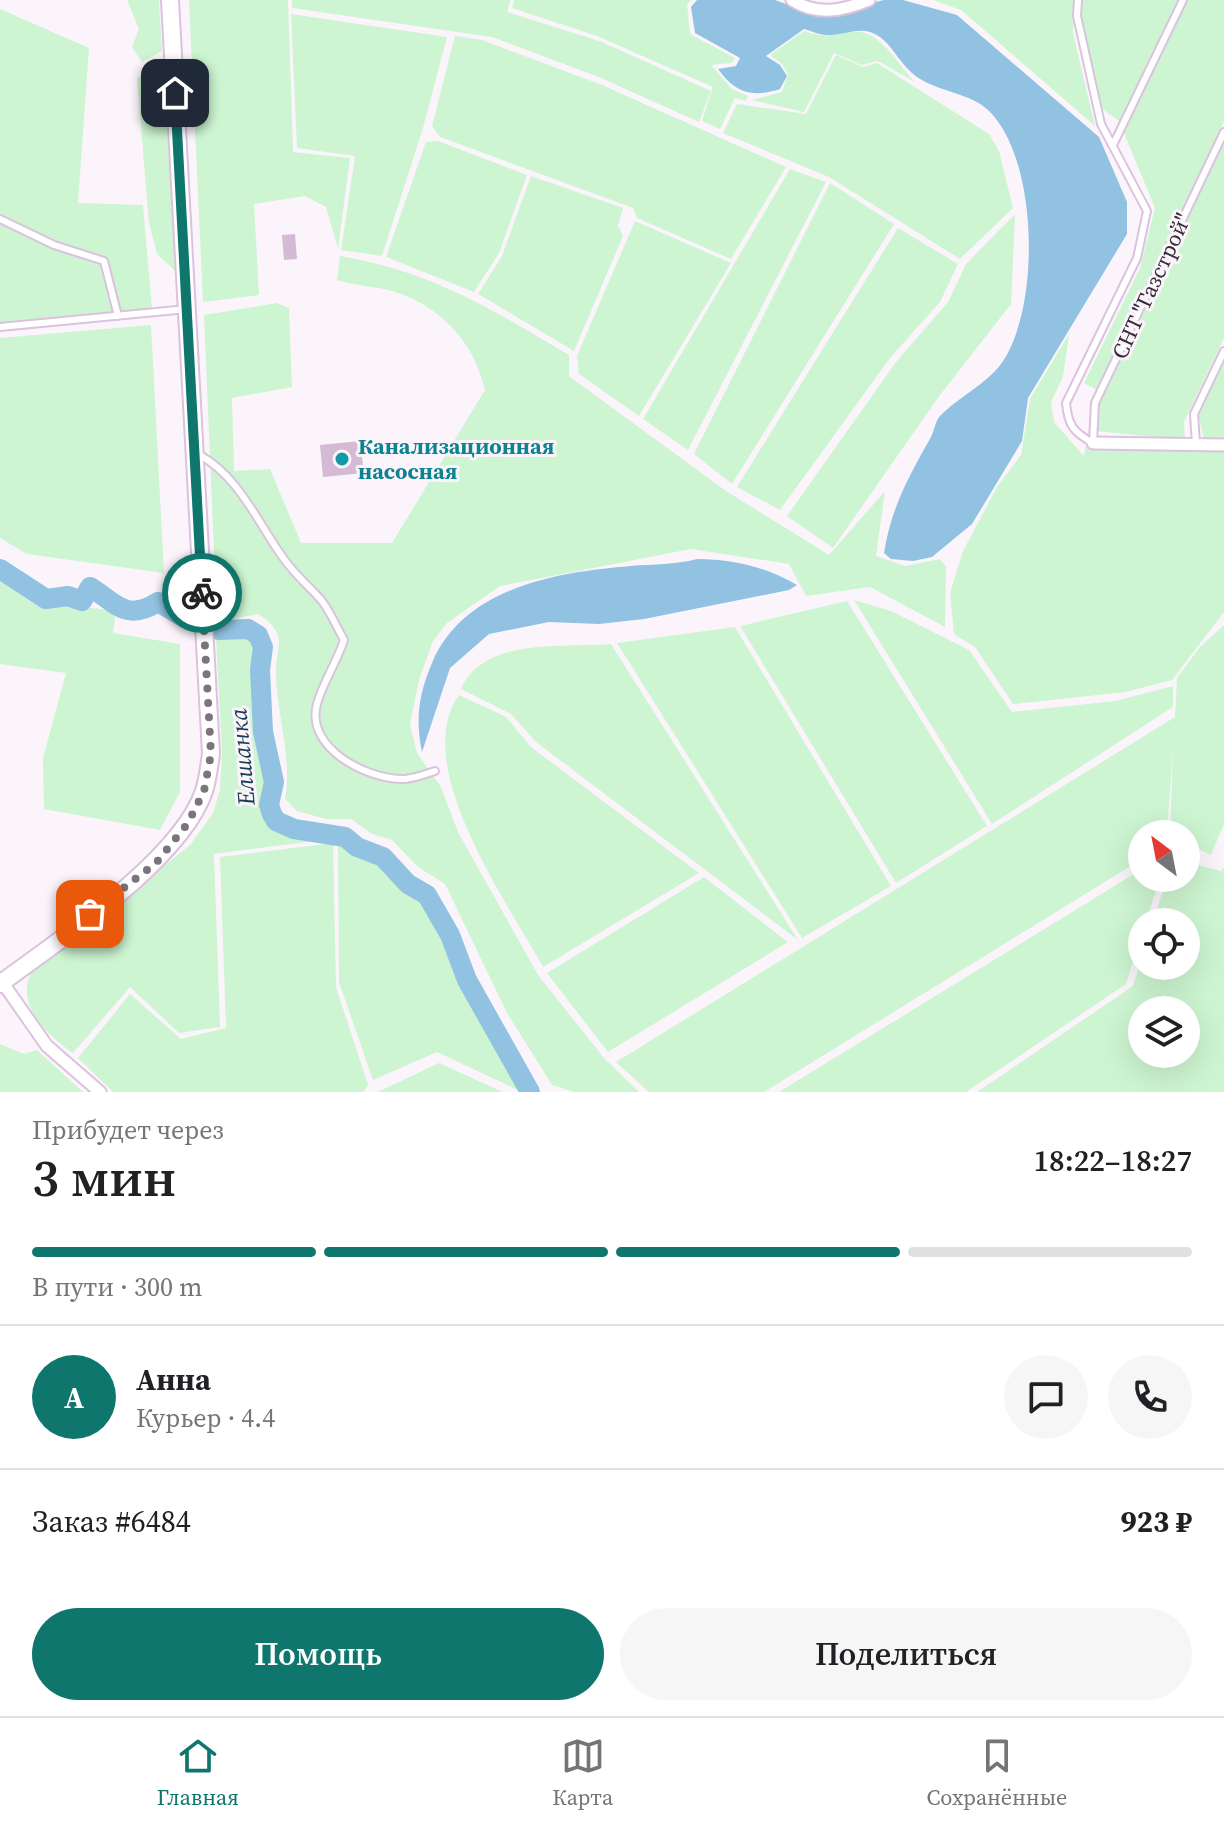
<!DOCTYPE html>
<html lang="ru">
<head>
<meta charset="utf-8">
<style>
  :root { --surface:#fff; --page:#f6f6f6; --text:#202124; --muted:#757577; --line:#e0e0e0; --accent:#0f766e }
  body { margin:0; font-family:"Source Serif 4",serif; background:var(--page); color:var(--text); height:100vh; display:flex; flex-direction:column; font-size:30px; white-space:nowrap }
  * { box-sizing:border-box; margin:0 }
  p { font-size:26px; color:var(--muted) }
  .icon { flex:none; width:44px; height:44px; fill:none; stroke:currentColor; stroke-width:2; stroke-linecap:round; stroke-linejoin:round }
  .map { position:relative; height:1092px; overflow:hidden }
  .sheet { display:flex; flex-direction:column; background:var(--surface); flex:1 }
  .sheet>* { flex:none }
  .needle { width:52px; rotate:328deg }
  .controls { position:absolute; left:1128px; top:820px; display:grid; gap:16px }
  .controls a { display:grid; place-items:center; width:72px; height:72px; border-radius:50%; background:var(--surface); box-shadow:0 8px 32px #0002; font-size:40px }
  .pin { position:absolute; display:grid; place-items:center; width:68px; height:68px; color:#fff; margin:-34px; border-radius:16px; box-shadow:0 4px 12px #0006 }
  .courier { position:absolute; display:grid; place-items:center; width:80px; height:80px; margin:-40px; border:6px solid #0f766e; border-radius:50%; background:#fff; color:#222; box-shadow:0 2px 10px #0007 }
  .headline em { font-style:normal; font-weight:600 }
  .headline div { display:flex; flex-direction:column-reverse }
  .headline { display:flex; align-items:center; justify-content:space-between; height:136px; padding:0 32px }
  h1 { font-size:52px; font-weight:600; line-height:60px }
  .bar { display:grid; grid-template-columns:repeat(4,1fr); gap:12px 8px; align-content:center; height:96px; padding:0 32px }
  .bar i { height:10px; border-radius:6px; background:var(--line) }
  .bar .current { background:var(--accent) }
  .bar p { grid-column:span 4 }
  .line { display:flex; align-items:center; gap:20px; padding:0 32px; border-top:2px solid var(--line) }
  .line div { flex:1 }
  .round { display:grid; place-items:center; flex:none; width:84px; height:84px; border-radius:42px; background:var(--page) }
  .button { display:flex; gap:16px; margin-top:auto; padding:16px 32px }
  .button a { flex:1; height:92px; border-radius:48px; background:var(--accent); color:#fff; font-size:32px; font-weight:600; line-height:92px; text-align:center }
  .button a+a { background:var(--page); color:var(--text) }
  .tabs { display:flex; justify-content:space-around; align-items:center; height:112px; border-top:2px solid var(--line); background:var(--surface); font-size:22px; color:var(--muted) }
  .tabs a { display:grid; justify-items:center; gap:4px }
  .tabs .current { color:var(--accent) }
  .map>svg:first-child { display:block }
</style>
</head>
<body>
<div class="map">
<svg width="1224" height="1092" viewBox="0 0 1224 1092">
  <rect width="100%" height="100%" fill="#fbf5fb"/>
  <path fill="#cdf5d1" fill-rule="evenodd" d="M127,0H159L162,51L142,62L132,47L139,29Z
    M189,0H288L293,152L350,158L338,249L326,207L305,196L254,204L259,295L203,302Z
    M292,0H510L507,12L602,42L711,91L699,122L601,78L492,37L292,8Z
    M514,0H691L687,4L690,34L735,58L732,63L711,65L732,89L748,96L746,101L735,98L720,129L702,121L713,87L597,36L512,8Z
    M933,0H1074L1073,33L1095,126L961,10Z
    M1083,0H1224V121L1097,390L1084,383L1140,268L1155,208L1119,121L1100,107L1081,15Z
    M0,9L89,48L78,203L143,205L152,309L0,324Z
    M291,14L447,37L423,128L382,256L341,250L355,156L297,148Z
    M804,31C831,41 837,30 860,32C882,34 900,67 915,82L878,61L861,65L834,53L804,112L752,100L782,92L788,74L782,64L770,55Z
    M455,36L482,40L602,85L786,167L731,259L637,218L633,208L440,137L432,126Z
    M836,55L863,67L877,63L989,134L999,151L1013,208L960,259L829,177L723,133L737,104L806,114Z
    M150,66L163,69L177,273L157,254L149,223L137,79Z
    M438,141L527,175L499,253L474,292L386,257L426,142Z
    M1224,142V338L1184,422L1185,440L1096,431L1100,403Z
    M790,169L826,182L688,450L643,419Z
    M531,176L623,208L618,225L623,236L574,351L478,294L502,256Z
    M830,183L894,224L732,484L694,454Z
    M1015,214L1011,304L940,395L833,548L787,516L896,362L948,302L966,264Z
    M635,221L731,263L639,416L579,374L577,356Z
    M898,228L958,264L940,302L890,358L780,510L737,487Z
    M340,256C430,271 492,309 569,355V376L726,491L829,555L885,491L876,556L905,566L940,559L946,567L945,627L870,587L806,596L789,564L691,549L500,586L447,623L433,641L419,680L410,725L417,753L441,787L458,832L538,975L604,1058L639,1092H574L552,1085L507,1013L445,884L418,867L392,840L372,834L351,819H326L297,811L285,799C293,756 275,712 276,667C276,658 281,646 278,636C274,625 267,619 258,614L217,622L204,315L277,303L289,308L292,387L232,398L234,471L270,469L301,543H392L485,390C474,342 440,305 392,291C374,286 356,286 337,280Z
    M151,325L164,573L27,554L0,538V338Z
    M1069,334L1063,377L1051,402L1054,422L1084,456L1085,447L1224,448V612L1172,680L1126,692L1013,704L975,647L954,634L950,593L963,551L997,487L1021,455L1030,399Z
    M1224,360V438L1204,439L1198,414Z
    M0,577L45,602L116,611L113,633L180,644V792L160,830L44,809L43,758L66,673L0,664Z
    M854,600L891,611L969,650L1012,712L1115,701L1173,686V707L992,824Z
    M847,601L987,826L896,883L740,626Z
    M1224,625V824L1211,855L1186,843V834H1170L1173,749L1167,834H1142V859L764,1092H649L616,1062L1175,717L1177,678L1200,647Z
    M259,627L267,635L264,668L267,719L277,775L273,794L277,812L302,825L336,832L331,839L214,854L220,1027L179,1033L130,987L73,1053C48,1036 15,1005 31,973L190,845L213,813L220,790L222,752L216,638Z
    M735,627L891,886L802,938L617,643Z
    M611,644L798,940L536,742L511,714L461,689C483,637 563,648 611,644Z
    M459,695L506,717L531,747L699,873L543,967C508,903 409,765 459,695Z
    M342,831C398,862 448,892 462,958L534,1092H522L437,1052L373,1080L339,982L338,841Z
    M333,843L336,987L368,1085L363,1092H113L78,1058L130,994L181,1039L226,1028L220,857Z
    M1186,862L1221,871L1224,867V1092H977L1133,986L1142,958V966H1186V922H1153L1167,878H1186ZM1186,1010V1054H1142V1010Z
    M1142,869V878H1160L1146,922H1142V934L1126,984L966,1092H779Z
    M704,877L788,942L608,1052L547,973Z
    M0,1044L24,1054L37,1050L83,1092H0Z
    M439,1063L503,1092H378Z"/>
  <path fill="#91c2e2" d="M697,0H775L819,16L884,0H903L957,15L1099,137L1127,202V234L1028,398L1022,441L972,524L932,557L913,561L891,559L884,553C891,508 909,476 931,437C935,429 935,421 941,415C959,397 986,384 1001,364C1041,309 1039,158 988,110C971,94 942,92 922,80C901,68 895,48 880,37C862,24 847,35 827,35C819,35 811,31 804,29L766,56L780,65L787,76L780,89C752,98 735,93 718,69L736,66L740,58L695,33L691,7Z
    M697,559C733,559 766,567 797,585L789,590L644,619L599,624L549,622L489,634L450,668L422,752C415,718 419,694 432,663C464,587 557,572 631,566C653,564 675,565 697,559Z"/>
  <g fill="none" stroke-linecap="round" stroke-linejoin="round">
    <path stroke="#91c2e2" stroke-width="20" d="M0,569L46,599L68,596L82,601L90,587C114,601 125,623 158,602L188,620L219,630L248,629L258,635L263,647L260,670L263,732L274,782L269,805L272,814L276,821L294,829L345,837L357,847L383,857L408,884L427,895L450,935L467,980L530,1092"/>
  </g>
  <path fill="#d4bad5" d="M295,234L297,259L284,260L282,235Z
    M360,441L364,473L323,477L320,445Z"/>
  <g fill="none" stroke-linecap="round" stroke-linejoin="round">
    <defs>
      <path id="lane" d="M1078,0L1077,16L1101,124L1147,211L1137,258L1066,403C1068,425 1073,432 1093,443
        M1113,145L1183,0
        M0,219L54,245L104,261L118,316
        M0,327L187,309
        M1093,443L1095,403L1224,132
        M1196,444L1194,414L1224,351
        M198,454C240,477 257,522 284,559C295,575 310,587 322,601C331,613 337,628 344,640C337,662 323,682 317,704C305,748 367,780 405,779C415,778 426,774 435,771"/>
      <path id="street" d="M792,0C817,16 843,11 869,0
        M1093,443L1224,445
        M0,979L47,1046L100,1092"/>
      <path id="secondary" d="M0,984C59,940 181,860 204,791C208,779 209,766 211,754L170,0"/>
    </defs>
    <use href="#lane" stroke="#dcc2df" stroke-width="10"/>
    <use href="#street" stroke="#dcc2df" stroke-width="15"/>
    <use href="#secondary" stroke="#dcc2df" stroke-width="20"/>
    <use href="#lane" stroke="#fff" stroke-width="6"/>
    <use href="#street" stroke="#fff" stroke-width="11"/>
    <use href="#secondary" stroke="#fff" stroke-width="16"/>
  </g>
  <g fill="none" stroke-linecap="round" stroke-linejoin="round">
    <path stroke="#7c747d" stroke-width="8" stroke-dasharray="0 14.4" d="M90,914L156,863L188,823L204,791L211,754L202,593"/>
    <path stroke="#0f766e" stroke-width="10" d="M175,93L202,593"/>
  </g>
  <circle fill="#0f9aa8" stroke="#fbf5fb" stroke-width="3" cx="342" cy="459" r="8"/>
  <g text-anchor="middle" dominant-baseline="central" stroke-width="6" stroke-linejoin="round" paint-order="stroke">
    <g font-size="22" fill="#382e39" stroke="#fbf5fb">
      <text transform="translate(1151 286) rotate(-65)">СНТ "Газстрой"</text>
    </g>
    <g font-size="22" font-weight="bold" fill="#0d838f" stroke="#fbf5fb" text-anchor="start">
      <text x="358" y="446">Канализационная<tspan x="358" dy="25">насосная</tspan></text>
    </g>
    <g font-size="24" font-style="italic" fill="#143c53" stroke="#fbf5fb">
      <text transform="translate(242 757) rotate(-95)">Елшанка</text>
    </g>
  </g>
</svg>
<div class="controls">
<a><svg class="needle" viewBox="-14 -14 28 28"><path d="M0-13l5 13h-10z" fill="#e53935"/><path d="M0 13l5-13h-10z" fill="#757577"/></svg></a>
<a><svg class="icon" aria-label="locate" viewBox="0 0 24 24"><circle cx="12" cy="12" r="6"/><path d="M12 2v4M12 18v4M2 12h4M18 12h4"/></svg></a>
<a><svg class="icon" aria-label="layers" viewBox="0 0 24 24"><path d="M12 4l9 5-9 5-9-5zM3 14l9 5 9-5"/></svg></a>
</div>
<div class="pin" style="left:90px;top:914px;background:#ea580c"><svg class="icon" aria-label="bag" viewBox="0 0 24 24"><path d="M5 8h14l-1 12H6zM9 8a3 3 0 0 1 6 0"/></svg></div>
<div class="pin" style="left:175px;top:93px;background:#1f2937"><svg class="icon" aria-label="home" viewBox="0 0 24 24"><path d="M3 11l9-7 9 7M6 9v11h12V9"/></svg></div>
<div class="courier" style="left:202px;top:593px"><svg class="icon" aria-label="bike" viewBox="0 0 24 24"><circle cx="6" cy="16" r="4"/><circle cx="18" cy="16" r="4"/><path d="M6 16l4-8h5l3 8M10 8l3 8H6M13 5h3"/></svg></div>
</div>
<section class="sheet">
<div class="headline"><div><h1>3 мин</h1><p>Прибудет через</p></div><em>18:22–18:27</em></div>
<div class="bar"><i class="current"></i><i class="current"></i><i class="current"></i><i></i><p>В пути · 300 m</p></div>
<div class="line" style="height:144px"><b class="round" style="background:var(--accent);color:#fff">А</b><div><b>Анна</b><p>Курьер · 4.4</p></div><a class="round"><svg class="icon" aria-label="chat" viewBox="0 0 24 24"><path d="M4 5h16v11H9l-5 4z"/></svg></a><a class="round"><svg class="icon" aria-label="phone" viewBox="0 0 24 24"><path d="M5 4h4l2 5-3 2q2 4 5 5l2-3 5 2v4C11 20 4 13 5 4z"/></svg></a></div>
<div class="line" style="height:104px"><div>Заказ #6484</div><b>923 ₽</b></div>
<div class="button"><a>Помощь</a><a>Поделиться</a></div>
</section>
<nav class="tabs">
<a class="current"><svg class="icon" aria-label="home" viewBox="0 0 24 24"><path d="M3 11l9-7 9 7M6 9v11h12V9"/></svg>Главная</a>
<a><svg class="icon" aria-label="map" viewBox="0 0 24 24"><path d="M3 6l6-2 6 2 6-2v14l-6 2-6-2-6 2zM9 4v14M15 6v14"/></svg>Карта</a>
<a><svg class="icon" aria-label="saved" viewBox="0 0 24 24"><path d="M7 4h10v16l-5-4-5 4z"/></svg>Сохранённые</a>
</nav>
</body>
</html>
